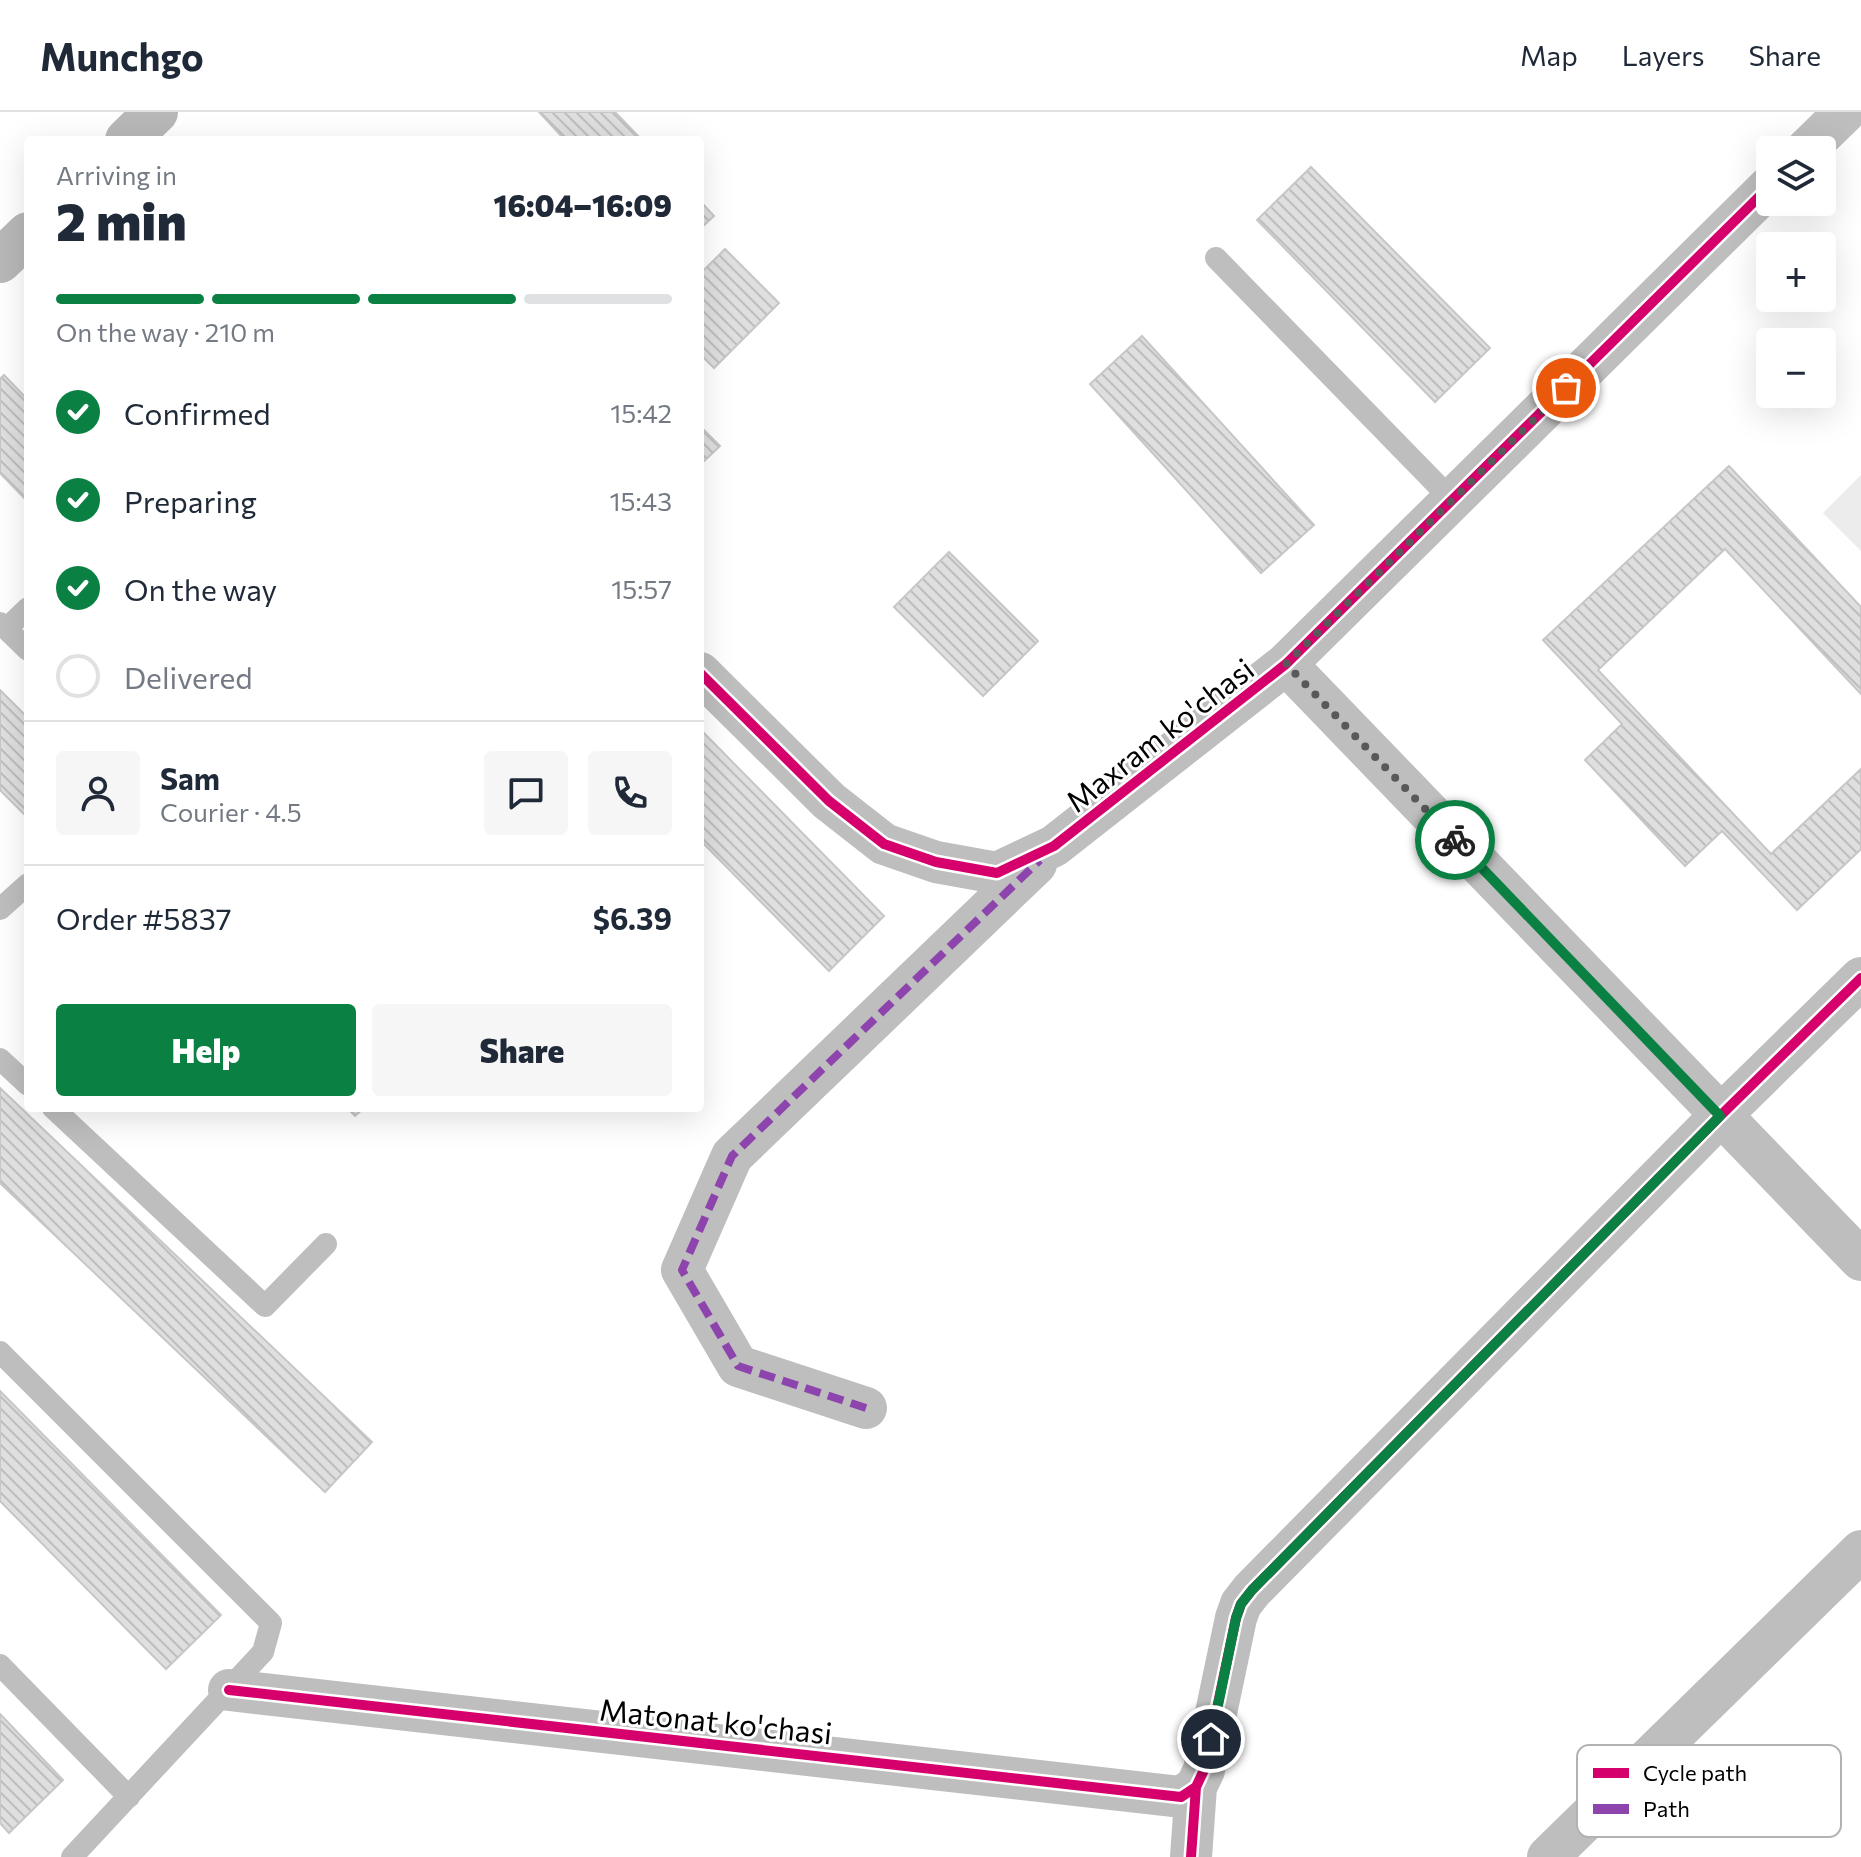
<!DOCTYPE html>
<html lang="en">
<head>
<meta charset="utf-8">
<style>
  :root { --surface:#fff; --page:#f6f6f7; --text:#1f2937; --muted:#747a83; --line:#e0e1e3; --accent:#0b8043 }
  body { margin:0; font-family:Commissioner,sans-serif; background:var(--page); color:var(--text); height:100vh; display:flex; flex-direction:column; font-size:30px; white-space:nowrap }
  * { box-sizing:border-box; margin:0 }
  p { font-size:26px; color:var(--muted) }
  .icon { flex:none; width:44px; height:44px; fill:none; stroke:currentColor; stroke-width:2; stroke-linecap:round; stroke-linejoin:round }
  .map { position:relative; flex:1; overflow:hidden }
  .sheet { position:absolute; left:24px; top:24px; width:680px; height:976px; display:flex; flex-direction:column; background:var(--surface); border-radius:8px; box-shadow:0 8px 32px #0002 }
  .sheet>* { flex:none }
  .tools { position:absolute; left:1756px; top:24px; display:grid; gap:16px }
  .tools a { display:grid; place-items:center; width:80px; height:80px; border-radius:8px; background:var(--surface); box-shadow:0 8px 32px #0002; font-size:40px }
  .pin { position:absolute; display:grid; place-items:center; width:68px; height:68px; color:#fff; margin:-34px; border:4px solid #fff; border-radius:50%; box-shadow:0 2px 8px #0007 }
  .courier { position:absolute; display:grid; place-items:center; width:80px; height:80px; margin:-40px; border:6px solid #0b8043; border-radius:50%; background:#fff; color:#222; box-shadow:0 2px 10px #0007 }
  .headline em { font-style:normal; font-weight:800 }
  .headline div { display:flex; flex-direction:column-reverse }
  .headline { display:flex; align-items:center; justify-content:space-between; height:136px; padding:0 32px }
  h1 { font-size:52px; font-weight:800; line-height:60px }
  .bar { display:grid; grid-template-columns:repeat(4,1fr); gap:12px 8px; align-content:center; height:96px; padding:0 32px }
  .bar i { height:10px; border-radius:6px; background:var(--line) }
  .bar .active { background:var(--accent) }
  .bar p { grid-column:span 4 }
  .line { display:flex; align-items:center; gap:20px; padding:0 32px; border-top:2px solid var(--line) }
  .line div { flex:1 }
  .round { display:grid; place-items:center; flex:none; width:84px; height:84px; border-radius:8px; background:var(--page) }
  ol { padding:0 32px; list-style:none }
  li { display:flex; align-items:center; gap:24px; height:88px }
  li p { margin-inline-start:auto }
  li .icon { padding:8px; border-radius:50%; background:var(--accent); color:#fff; stroke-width:4 }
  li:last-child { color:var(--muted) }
  li i { width:44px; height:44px; border:4px solid var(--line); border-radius:50% }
  .primary-button { display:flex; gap:16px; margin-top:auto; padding:16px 32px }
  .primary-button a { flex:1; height:92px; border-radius:8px; background:var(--accent); color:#fff; font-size:32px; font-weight:800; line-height:92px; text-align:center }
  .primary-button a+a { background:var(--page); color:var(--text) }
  header { display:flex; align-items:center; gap:48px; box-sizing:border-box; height:112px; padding:0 40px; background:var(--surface); border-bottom:2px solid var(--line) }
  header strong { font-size:38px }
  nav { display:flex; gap:44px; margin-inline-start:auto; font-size:28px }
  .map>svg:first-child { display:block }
</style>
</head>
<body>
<header>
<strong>Munchgo</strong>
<nav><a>Map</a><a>Layers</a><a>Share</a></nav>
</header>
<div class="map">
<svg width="1861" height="1745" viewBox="0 0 1861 1745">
  <defs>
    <pattern id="building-back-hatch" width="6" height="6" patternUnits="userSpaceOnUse" patternTransform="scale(2)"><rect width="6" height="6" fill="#dfdfdf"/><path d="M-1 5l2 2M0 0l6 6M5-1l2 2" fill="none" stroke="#bebebe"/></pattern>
  </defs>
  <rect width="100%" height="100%" fill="#fff"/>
  <path fill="#ececec" d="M1861,363V439L1823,401Z"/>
  <path fill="url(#building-back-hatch)" stroke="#c7c7c7" stroke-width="2" d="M539,0H615L642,28H565Z
    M1311,55L1490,236L1435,290L1257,108Z
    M700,89L714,104L700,117Z
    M725,137L779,191L714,256L700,242V162Z
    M1142,224L1314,413L1261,461L1090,272Z
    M4,263L28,288V390L0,361V267Z
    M700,314L720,334L700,353Z
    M1729,354L1861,495V582L1725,437L1598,558L1771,742L1861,657V737L1797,798L1722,719L1685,754L1585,648L1622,612L1543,528Z
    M949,440L1038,529L983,584L894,495Z
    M0,578L28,606V706L0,678Z
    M700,617L884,804L829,859L700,728Z
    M0,976L372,1330L325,1380L0,1071Z
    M347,996H364L355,1004Z
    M0,1279L221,1503L166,1557L0,1389Z
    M0,1602L63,1668L9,1721L0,1711Z"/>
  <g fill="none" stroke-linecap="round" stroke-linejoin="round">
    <path stroke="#bebebe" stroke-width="22" d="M1216,146L1452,388
      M0,511L28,538
      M6,517L28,496
      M0,797L28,772
      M0,947L28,973
      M53,996L265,1194L326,1132
      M0,1240L271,1511L263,1540L72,1745
      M0,1553L129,1685"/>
    <path stroke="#bebebe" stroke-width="42" d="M1806,38L1845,0
      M1286,552L1861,1148
      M700,561L829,689L884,732L936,750L997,761L1054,734L1286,552L1770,74
      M866,1296L738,1254L682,1158L732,1044L1036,752
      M229,1578L1181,1685L1196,1675
      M1191,1745L1196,1675L1204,1658L1236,1506L1241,1492L1252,1478L1720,1004L1861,866
      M1548,1745L1861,1439"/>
    <path stroke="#b8b8b8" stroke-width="44" d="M127,28L156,0
      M0,149L28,122"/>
    <path stroke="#8e44ad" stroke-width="8" stroke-dasharray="16 8" stroke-linecap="butt" d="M866,1296L738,1254L682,1158L732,1044L1040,748"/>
    <defs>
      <path id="cycleway" d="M700,561L829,689L884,732L936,750L997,761L1054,734L1286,552L1770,74
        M229,1578L1181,1685L1196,1675
        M1191,1745L1196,1675L1204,1658L1236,1506L1241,1492L1252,1478L1720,1004L1861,866"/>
    </defs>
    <use href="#cycleway" stroke="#fff" stroke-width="15"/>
    <use href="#cycleway" stroke="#d6006c" stroke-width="10"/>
  </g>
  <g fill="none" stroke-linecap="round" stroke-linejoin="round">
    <path stroke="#595959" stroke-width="8" stroke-dasharray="0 14.4" d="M1455,728L1286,552L1566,276"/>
    <path stroke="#0b8043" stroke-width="10" d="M1211,1627L1236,1506L1241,1492L1252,1478L1720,1004L1455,728"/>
  </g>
  <g text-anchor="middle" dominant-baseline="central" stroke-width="6" stroke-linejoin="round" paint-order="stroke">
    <g font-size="30" fill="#000" stroke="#fff">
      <text transform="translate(1159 622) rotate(-38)">Maxram ko'chasi</text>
      <text transform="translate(716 1608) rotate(6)">Matonat ko'chasi</text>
    </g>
  </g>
  <rect x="1577" y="1633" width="264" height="92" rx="12" fill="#fff" stroke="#b2b2b2" stroke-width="2"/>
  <rect x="1593" y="1656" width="36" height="10" fill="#d6006c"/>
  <rect x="1593" y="1692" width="36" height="10" fill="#8e44ad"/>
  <g font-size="22" fill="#000">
    <text x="1643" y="1669">Cycle path</text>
    <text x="1643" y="1705">Path</text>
  </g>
</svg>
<div class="tools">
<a><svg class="icon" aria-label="layers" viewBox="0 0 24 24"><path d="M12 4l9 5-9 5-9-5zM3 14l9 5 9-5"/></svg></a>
<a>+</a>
<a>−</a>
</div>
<div class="pin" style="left:1566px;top:276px;background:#ea580c"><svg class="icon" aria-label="bag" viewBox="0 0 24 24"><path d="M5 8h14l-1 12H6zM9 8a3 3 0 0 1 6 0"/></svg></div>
<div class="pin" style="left:1211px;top:1627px;background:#1f2937"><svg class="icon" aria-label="home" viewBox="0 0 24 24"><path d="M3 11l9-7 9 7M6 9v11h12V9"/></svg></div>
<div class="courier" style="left:1455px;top:728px"><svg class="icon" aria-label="bike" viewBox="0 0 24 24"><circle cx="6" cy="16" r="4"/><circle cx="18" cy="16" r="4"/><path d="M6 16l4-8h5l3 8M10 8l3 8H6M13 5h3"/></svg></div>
<section class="sheet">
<div class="headline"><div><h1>2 min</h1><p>Arriving in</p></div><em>16:04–16:09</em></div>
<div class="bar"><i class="active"></i><i class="active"></i><i class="active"></i><i></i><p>On the way · 210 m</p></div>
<ol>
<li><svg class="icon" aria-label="check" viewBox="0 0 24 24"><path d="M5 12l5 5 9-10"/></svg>Confirmed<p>15:42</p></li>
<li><svg class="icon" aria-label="check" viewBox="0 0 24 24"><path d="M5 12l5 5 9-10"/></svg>Preparing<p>15:43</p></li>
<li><svg class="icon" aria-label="check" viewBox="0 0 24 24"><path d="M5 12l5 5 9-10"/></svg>On the way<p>15:57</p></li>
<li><i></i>Delivered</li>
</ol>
<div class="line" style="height:144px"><a class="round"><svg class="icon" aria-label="person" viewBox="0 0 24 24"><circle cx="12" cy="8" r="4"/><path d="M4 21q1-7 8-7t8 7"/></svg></a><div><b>Sam</b><p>Courier · 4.5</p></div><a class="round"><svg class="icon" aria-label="chat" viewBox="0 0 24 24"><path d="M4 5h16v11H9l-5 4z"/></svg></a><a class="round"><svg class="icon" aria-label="phone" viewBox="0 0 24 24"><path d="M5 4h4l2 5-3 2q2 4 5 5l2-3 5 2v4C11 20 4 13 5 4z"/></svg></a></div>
<div class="line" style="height:104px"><div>Order #5837</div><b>$6.39</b></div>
<div class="primary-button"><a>Help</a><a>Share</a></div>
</section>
</div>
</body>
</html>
